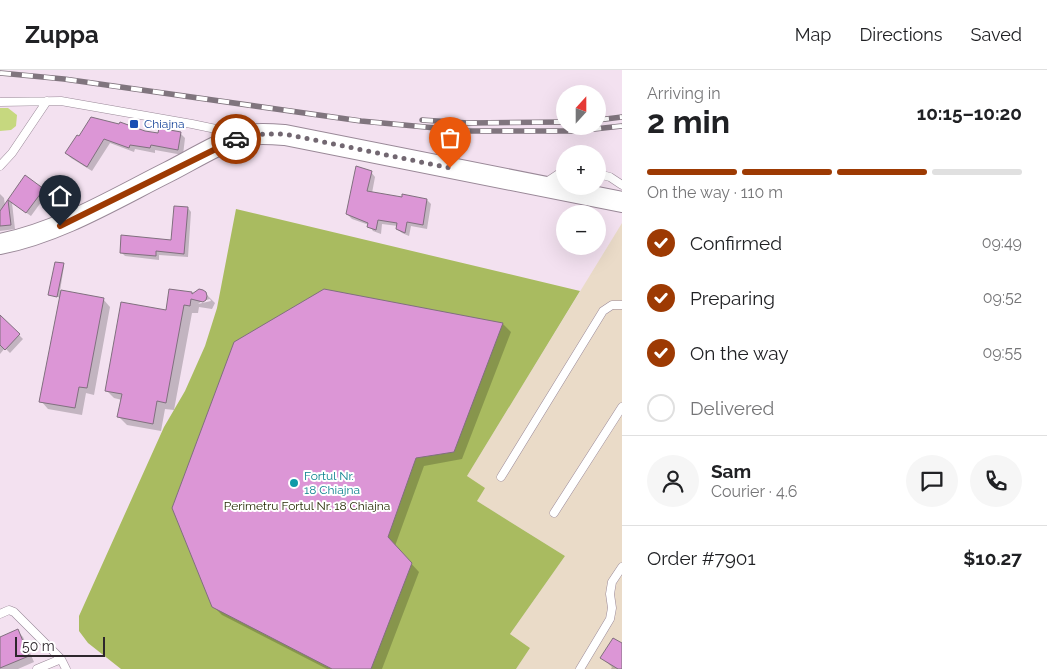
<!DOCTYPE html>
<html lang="en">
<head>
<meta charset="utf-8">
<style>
  :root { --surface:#fff; --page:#f6f6f6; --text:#202124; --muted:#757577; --line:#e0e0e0; --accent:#9d3a03 }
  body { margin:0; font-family:Raleway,sans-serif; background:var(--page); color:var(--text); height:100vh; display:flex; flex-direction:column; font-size:19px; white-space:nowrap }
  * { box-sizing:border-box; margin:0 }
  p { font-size:16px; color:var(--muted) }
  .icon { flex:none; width:28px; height:28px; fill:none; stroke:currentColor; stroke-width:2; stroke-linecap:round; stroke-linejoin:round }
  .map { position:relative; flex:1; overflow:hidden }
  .side { display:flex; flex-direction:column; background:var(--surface); width:425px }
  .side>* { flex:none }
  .needle { width:32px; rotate:21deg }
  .tools { position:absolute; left:556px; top:15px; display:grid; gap:10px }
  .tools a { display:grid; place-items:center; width:50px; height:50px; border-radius:50%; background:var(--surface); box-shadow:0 5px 20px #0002; font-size:25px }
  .scale { position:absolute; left:15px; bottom:12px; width:90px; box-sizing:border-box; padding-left:5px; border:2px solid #2d262c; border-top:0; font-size:14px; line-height:18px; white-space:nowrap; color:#2d262c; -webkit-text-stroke:4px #fff; paint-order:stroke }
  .pin { position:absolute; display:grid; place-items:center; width:42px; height:42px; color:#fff; margin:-51px -21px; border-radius:50% 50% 50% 0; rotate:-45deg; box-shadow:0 0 5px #0007 }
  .pin .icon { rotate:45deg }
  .courier { position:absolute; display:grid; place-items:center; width:50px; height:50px; margin:-25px; border:4px solid #9d3a03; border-radius:50%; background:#fff; color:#222; box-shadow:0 1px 6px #0007 }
  .headline em { font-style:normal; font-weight:700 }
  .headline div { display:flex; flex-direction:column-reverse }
  .headline { display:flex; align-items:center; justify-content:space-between; height:85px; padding:0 25px }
  h1 { font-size:32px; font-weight:700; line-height:38px }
  .bar { display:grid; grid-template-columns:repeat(4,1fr); gap:8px 5px; align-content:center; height:60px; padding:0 25px }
  .bar i { height:6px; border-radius:4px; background:var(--line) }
  .bar .on { background:var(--accent) }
  .bar p { grid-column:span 4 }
  .line { display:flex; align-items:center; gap:12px; padding:0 25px; border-top:1px solid var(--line) }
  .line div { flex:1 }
  .round { display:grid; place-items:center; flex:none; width:52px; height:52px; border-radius:26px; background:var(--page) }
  ol { padding:0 25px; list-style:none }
  li { display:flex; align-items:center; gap:15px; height:55px }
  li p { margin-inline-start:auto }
  li .icon { padding:5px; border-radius:50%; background:var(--accent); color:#fff; stroke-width:4 }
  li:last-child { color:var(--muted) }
  li i { width:28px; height:28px; border:2px solid var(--line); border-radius:50% }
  header { display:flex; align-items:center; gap:30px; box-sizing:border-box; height:70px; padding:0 25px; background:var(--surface); border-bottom:1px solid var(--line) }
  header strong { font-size:24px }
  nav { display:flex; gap:28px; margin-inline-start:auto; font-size:18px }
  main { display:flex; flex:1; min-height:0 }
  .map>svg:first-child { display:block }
</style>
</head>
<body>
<header>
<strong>Zuppa</strong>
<nav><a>Map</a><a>Directions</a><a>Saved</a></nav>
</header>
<main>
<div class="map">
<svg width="622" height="599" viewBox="0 0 622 599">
  <rect width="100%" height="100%" fill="#f3e1f0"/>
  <path fill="#eadbc8" d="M622,153V599H516L530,578L510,564L565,486L477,431L467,406Z"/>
  <path fill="#c6d87f" d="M0,38H8L17,45L16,56L11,60L0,61Z"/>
  <path fill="#a9bb60" d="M236,139L580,221L467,406L485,418L477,431L565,486L510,564L530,578L516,599H121L88,573L79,561V546L164,357L185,321L205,276L217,238Z"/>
  <path fill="#0003" fill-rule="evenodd" d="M145,62L159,65L180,63L185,68L183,85L155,80V83L135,79L134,82L110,73L92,101L71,88L66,83L78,66Z
    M371,102L375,107L372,123L403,128L427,130L431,134L427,159L411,156L409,166L402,163L397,159L398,156L382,154L381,164L373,161L369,155L352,149L347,144Z
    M26,107L47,124L31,146L12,133L15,159L0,161V124L4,128L5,136Z
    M188,138L191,142L188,187L159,185V190L125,186L121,182L173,171Z
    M63,194L64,196L60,221L103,229L110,237L94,325L86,323L82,345L48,339L41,331L61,228L50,225Z
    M324,220L503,254L511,262L462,389L424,396L395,476L419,502L382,599H327L222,545L213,536Z
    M203,221L215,233L212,239L199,237L198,243H192L174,340L165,339L161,361L127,355L119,347L122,330L114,328L106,320L167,241L192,225ZM210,229L211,231L198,234L202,231Z
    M0,246L23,269L10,283L5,278L0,284Z
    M17,561L23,567L34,592L18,599H0V568Z
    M622,575V599H611L612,597L602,588Z"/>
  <path fill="#dc96d6" stroke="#80707e" d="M91,47L119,54L120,52L145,61L158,63L159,58L181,62L178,80L151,75L150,78L130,75L129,78L104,69L87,97L65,83L77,65L79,66Z
    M356,96L372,101L367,121L402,127V124L427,129L423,155L407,152L405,163L396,159L397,153L378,150L376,160L367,157L368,153L346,144Z
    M25,105L44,119L26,143L8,130L11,155L0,156V141Z
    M174,136L188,137L184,184L156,181V186L120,183L121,165L171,170Z
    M55,192L64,193L57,227L48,225Z
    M169,219L192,222V224L199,219L203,220L206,222L207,226L206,230L203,232L191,229L190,236L184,235L166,333L157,331L153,354L117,347L122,324L105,321L121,232L166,240Z
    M324,219L503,253L454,382L416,388L388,467L412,493L371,599H332L212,537L172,438L234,272Z
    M61,220L104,228L87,318L79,317L75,338L39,332Z
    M0,245L20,264L5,280L0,275Z
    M18,559L29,586L0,598V567Z
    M613,568L622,573V599H618L600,588Z"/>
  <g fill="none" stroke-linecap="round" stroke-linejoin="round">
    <defs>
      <path id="service" d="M0,32L61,31L192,54L235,63
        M0,96L12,83L47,31
        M598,104L610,107L622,115
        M545,113L560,103L565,102
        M501,407L603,241L612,235H622
        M554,443L622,337
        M0,544L9,540L14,542L61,589L66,599
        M37,599L61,589
        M580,599L610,549L612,538L610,524L612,512L622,497"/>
      <path id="secondary" d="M0,174C60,162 114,129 168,102C190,91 223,70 247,65C260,63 272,64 285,65L622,132"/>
    </defs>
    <use href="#service" stroke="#9a8998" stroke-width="9"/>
    <use href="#secondary" stroke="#9a8998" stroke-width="22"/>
    <use href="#service" stroke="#fff" stroke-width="8"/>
    <use href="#secondary" stroke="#fff" stroke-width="20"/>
    <defs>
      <path id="rail" d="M0,3L64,9L361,51L468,61H576L622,56
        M422,50L468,53L565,52
        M598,50L622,47"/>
    </defs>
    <use href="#rail" stroke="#80757e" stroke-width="5.5"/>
    <use href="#rail" stroke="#fff" stroke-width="4" stroke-dasharray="11" stroke-linecap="butt"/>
  </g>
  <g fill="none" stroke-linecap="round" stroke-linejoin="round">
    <path stroke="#726771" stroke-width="5" stroke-dasharray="0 9" d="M236,69C252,63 268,64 285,64L450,98"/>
    <path stroke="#9d3a03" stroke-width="6" d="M60,156L236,69"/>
  </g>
  <rect fill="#1a4fb4" stroke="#fff" stroke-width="2" x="129" y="49" width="10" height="10" rx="2.5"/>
  <circle fill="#0f9aa8" stroke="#fff" stroke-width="2" cx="294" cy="413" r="5"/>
  <g text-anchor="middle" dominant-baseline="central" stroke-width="4" stroke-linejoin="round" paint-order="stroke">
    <g font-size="12" fill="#164399" stroke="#fff" text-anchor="start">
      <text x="144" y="54">Chiajna</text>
    </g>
    <g font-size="12" fill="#0d838f" stroke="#fff" text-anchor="start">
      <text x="304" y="406">Fortul Nr.<tspan x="304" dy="14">18 Chiajna</tspan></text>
    </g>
    <g font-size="12" fill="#272d06" stroke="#fff">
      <text x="307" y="436">Perimetru Fortul Nr. 18 Chiajna</text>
    </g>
  </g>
</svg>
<div class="tools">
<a><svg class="needle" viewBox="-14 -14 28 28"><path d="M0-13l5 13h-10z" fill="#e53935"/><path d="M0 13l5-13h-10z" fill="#757577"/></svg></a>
<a>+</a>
<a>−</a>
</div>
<div class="scale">50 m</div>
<div class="pin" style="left:450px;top:98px;background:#ea580c"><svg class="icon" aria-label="bag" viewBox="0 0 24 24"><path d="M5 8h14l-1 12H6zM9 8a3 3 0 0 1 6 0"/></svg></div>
<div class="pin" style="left:60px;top:156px;background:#1f2937"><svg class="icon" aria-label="home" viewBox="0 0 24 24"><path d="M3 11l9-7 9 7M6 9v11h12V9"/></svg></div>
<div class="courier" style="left:236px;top:69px"><svg class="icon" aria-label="car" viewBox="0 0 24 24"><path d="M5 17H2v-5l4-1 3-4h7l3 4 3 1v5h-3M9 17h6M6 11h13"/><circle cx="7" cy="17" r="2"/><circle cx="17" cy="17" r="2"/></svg></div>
</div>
<section class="side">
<div class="headline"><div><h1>2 min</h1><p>Arriving in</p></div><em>10:15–10:20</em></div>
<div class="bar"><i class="on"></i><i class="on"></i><i class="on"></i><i></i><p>On the way · 110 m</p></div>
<ol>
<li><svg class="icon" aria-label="check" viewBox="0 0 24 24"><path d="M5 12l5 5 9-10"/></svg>Confirmed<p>09:49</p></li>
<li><svg class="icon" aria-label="check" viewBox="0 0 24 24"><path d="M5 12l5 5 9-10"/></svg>Preparing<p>09:52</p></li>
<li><svg class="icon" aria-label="check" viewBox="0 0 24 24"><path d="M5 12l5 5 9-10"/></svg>On the way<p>09:55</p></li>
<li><i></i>Delivered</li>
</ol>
<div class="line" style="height:90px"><a class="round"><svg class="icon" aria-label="person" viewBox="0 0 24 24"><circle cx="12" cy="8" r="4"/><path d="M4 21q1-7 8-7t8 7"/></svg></a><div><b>Sam</b><p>Courier · 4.6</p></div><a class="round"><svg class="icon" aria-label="chat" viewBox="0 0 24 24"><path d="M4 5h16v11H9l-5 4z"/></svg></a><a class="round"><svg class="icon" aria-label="phone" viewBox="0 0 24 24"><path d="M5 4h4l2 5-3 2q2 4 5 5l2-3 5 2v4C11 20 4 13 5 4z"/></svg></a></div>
<div class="line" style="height:65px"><div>Order #7901</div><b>$10.27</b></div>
</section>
</main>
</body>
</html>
